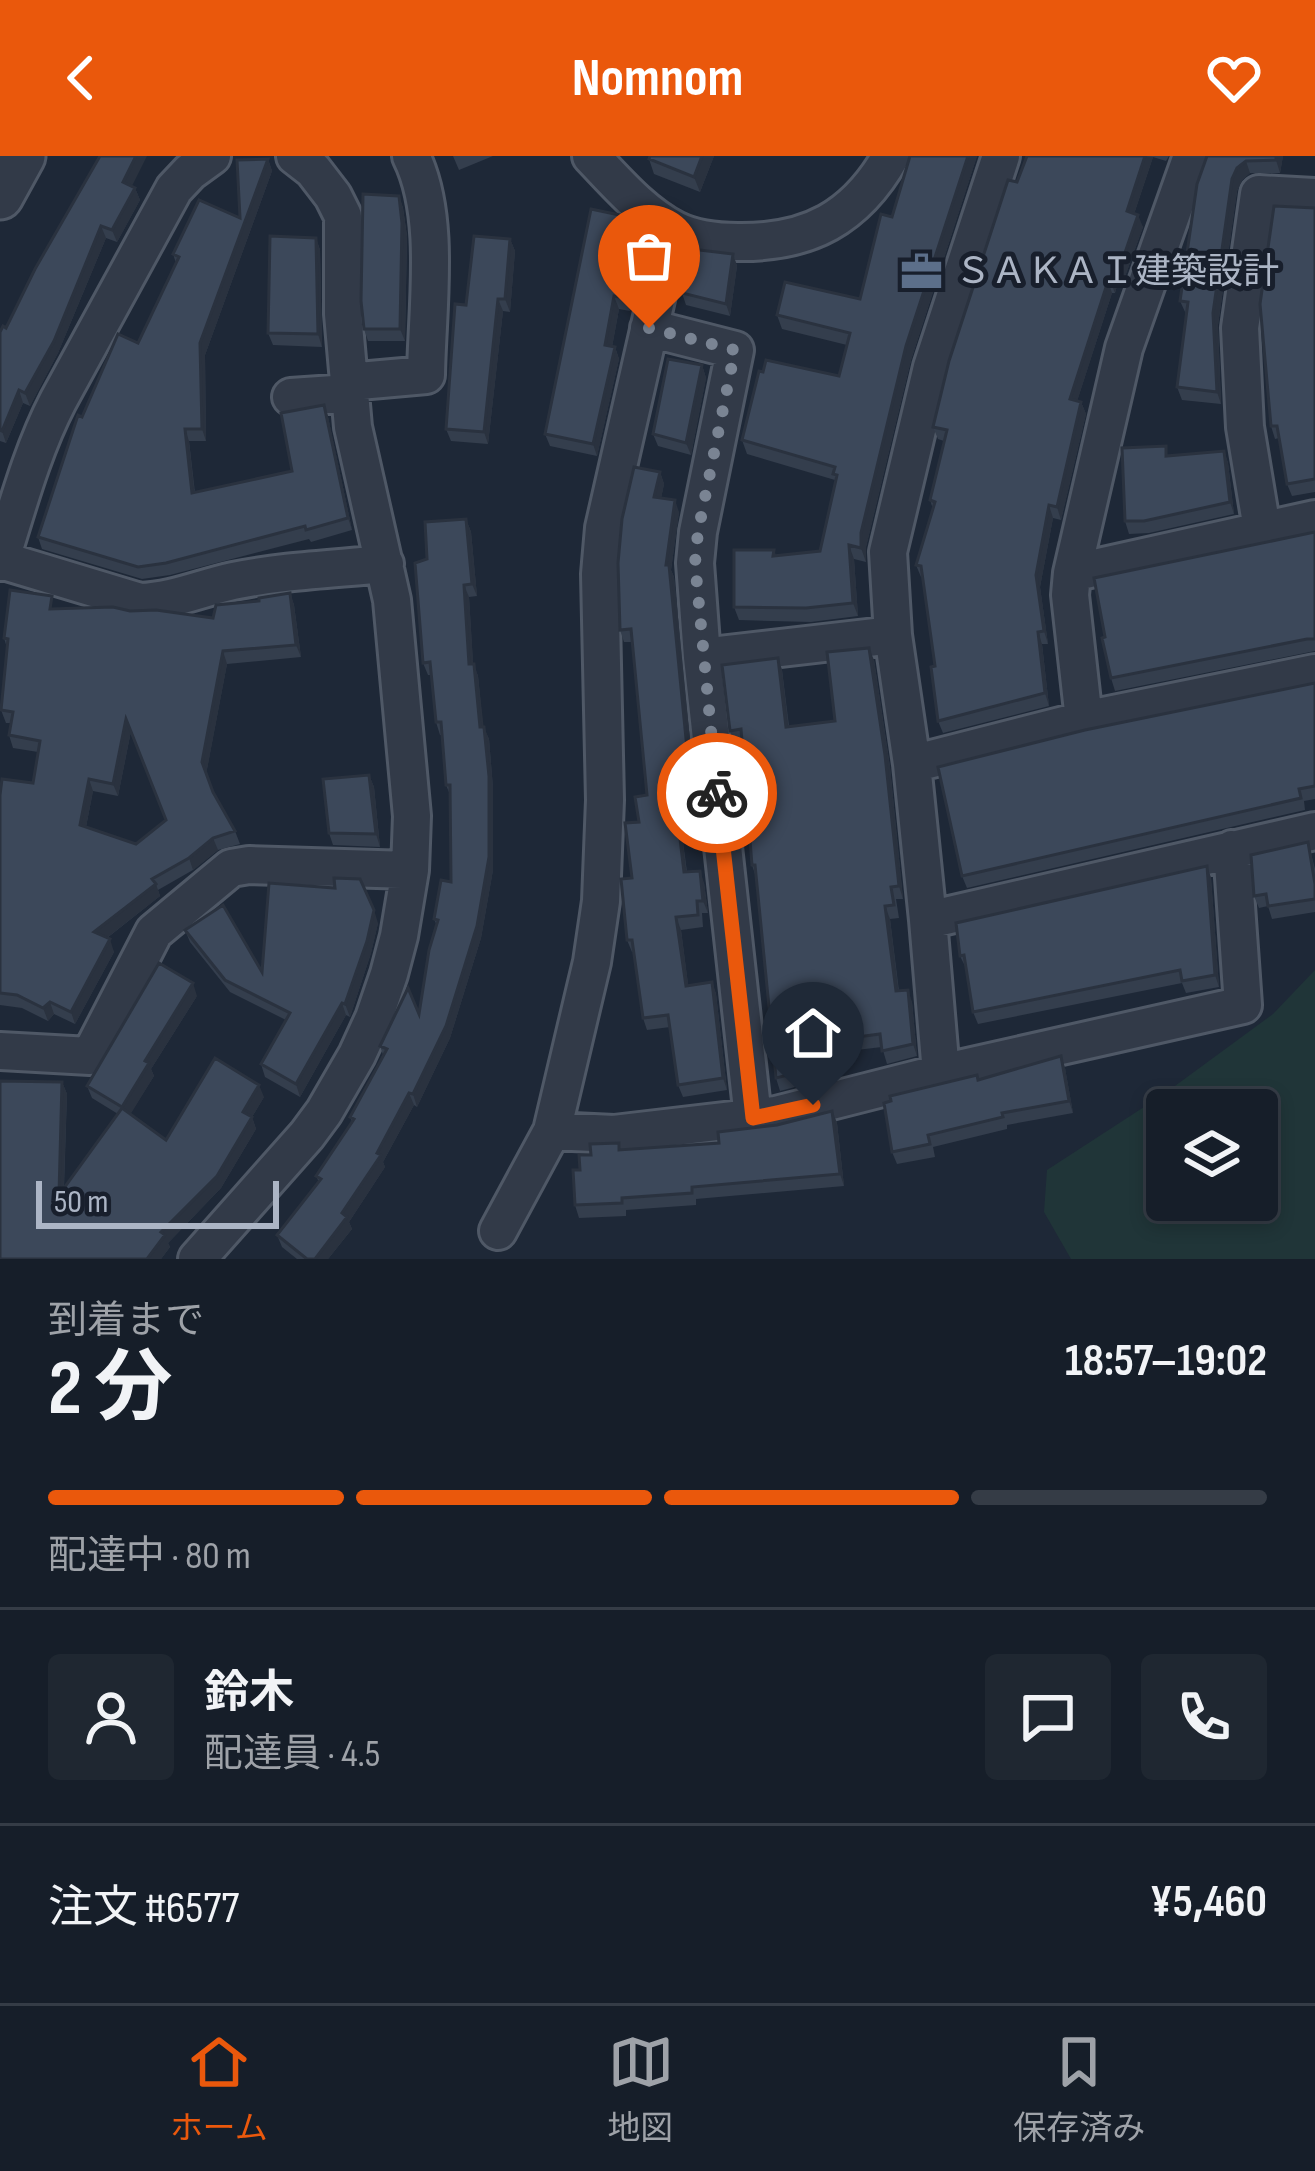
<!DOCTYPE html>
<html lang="ja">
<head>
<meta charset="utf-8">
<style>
  :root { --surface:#161e29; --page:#1f2731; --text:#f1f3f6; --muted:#9ea2a8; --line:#353c46; --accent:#ea580c }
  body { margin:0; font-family:"Sofia Sans Condensed","Noto Sans JP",sans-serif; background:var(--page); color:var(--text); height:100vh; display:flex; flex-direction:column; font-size:45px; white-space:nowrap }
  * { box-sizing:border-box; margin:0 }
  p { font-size:39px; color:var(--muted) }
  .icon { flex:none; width:66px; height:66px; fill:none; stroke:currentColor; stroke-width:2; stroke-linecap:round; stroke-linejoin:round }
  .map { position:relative; height:1103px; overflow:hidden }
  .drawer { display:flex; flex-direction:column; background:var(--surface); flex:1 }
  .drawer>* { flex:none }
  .controls { position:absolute; left:1146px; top:933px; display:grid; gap:24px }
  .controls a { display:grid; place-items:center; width:132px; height:132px; border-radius:12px; background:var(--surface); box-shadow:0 6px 18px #0003,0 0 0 3px var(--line); font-size:60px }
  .scale { position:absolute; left:36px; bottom:30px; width:243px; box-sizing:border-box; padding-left:12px; border:6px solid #acb5c5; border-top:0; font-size:33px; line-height:42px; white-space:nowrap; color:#acb5c5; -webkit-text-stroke:9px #181f2c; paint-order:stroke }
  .pin { position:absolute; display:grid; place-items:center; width:102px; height:102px; color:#fff; margin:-123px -51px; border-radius:50% 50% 50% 0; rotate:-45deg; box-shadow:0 0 12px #0007 }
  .pin .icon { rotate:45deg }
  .courier { position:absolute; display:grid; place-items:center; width:120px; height:120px; margin:-60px; border:9px solid #ea580c; border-radius:50%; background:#fff; color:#222; box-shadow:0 3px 15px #0007 }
  .headline em { font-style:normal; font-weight:700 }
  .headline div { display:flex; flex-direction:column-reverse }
  .headline { display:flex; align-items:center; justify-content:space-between; height:204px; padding:0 48px }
  h1 { font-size:78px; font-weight:700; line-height:90px }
  .bar { display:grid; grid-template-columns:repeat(4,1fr); gap:18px 12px; align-content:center; height:144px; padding:0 48px }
  .bar i { height:15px; border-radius:9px; background:var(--line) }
  .bar .on { background:var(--accent) }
  .bar p { grid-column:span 4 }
  .line { display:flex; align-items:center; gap:30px; padding:0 48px; border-top:3px solid var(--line) }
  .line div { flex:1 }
  .round { display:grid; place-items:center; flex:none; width:126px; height:126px; border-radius:12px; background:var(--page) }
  header { display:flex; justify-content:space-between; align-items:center; height:156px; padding:0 48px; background:var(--accent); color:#fff; font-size:54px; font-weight:700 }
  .menu { display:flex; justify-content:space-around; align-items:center; height:168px; border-top:3px solid var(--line); background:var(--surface); font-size:33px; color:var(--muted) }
  .menu a { display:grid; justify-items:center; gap:6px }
  .menu .on { color:var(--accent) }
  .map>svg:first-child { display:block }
</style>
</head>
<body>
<header><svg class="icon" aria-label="back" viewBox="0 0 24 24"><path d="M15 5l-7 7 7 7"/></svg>Nomnom<svg class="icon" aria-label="heart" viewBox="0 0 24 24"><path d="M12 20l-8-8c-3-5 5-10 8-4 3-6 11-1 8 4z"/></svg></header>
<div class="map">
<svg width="1315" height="1103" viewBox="0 0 1315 1103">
  <rect width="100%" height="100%" fill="#1e2837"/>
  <path fill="#203538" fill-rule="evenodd" d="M1315,814V1103H1071L1044,1056L1047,1014L1164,938L1273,858ZM1257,954V1044H1167V954Z"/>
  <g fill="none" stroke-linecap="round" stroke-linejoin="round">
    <defs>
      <path id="minor" d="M591,0C616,26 642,57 675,74C693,83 717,86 738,86C809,87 856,62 891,0
        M1001,0L932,211L888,396L893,479L912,608L928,764L1315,675
        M1192,0L1124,192L1072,417L1070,439L1084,564L1315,517
        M649,172L735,194L698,376L695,407L702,501L893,479
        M348,226L426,219C427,152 441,60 411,0
        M291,241L349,237
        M1262,373L1245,271L1240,172L1259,38L1315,41
        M1,404L140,446C173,445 201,432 233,425C282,415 334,413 385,408
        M0,406C17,352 32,295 58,245L174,33L190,16L212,0
        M1072,417L1315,363
        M702,501L753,962
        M912,608L1084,564
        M0,895L90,900L154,776L231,712L249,709L410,714
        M941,917L1243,849L1232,693
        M552,975L614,978L776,959L941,917L928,764
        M498,1075L552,975L592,806L601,745L605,644L600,418L604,372L672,73
        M197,1103L307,979L324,956L357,899L374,862L389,818L399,780L410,714L412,660L392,444L353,271L343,158V60L333,40L313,14L295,0"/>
      <path id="tertiary" d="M0,40L22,0"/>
    </defs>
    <use href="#minor" stroke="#4f5866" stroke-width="42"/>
    <use href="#tertiary" stroke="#4f5866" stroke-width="51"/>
    <use href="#minor" stroke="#323a48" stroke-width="36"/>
    <use href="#tertiary" stroke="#323a48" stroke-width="45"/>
  </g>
  <path fill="#343e4d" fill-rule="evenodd" d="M453,0H493L459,14Z
    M650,0H714L700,36L654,18L649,3Z
    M910,0H977L911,204L866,391V406L854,403L858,460L811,466L739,464L734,451L774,394L776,400L820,395L835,324L747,298L742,284L839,220L847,189L782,173L777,159L860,143L892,61Z
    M1027,0H1169L1166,5L1153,1L1134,58L1143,71L1123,126H1118L1115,137H1112L1077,245L1081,246L1086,258L1061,364L1053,362L1040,431L1048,488H1042L1049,550L943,577L938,565L935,510L923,421H921L916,409L933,353L930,344L944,285L938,283L933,271Z
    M1207,0H1283L1280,17H1250L1242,24L1237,35L1218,169L1221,248L1182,244L1177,231L1186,158L1180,145L1193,66L1191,62Z
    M268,3L272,15L205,199L206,285H189L195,337L292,315L324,249L328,261L352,374L311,386L309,383L170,419L142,423L42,393L38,381L82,261L138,187L176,107L173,98L240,62Z
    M132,30L135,32L140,44L117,86L106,82L58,197L30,250L23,247L6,287L0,285V176Z
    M399,40L403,52L407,80L405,185H368L364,173Z
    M1315,52V336L1292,340L1287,328L1279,282L1275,283L1271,270Z
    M639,68L643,81L640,111L630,155L619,153L612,191H615L619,203L597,300L550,290L545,278Z
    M316,82L320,94L322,191L273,189L268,177Z
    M510,83L515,95L510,156L503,155L488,288L451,285L446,273L466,149Z
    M733,98L737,110L730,160L686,149L682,137Z
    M702,209L706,222L691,299L658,290L653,278Z
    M1224,295L1228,307L1234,358L1149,377L1129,378L1125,365L1170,300Z
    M660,316L664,328L661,342L679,356L671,414L674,421L699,676L682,678L687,716L704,727L708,757H702L703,771L681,774L688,829L712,826L716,838L727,934L683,941L678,929L670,871L647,874L643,862L633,796H632L627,784L639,666L647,639L632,486H624L620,474Z
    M466,363L471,376L477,440L469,441L473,508L478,520L483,571L489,583L493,632V714L481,782L450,882L417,951L414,949L383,1006L385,1011L349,1066L352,1073L328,1103H297L282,1091L277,1079L319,1026L316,1020L352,966L350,961L383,899L380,890L419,858L437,770L434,763L451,726V641L446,629L442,579H440L436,566L431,519H428L423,507L427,403Z
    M1315,376V495L1115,535L1111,522Z
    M290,437L294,449L301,501L227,508L206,618L213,636L235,675L240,688L218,694L193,714L158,734L160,740L107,782L114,796L75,868L54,858L48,865L22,852L0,849V639L33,627L38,596L13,592L9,579L11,567H6L1,554L7,492L4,482L56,453L130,455L213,462L259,445ZM131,575L166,664L136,688L86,671L93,635L118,640Z
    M778,502L782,514L789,570L835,565L874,504L890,611L903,743H896L899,762L890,763L899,835L912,846L917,900L887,908L882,891L831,897L833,921L780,935L776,922L756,721L752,709L742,586L734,587L730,575Z
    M1315,527V643L1304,645L1305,654L967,732L962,720Z
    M369,619L374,631L380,691L333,689L329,677Z
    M1308,686L1315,713V756L1272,763L1268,750L1259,752L1254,740Z
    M1207,710L1211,722L1219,831L1186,837L1182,827L978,868L973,856L966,812L960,800Z
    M378,767L371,797L350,861L346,859L300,941L265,921L261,908L286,864L230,836L190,786L185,774L262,816Z
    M197,840L151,913L154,920L130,958L166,984L264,941L252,961L256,973L221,1032L168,1087L170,1091L161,1103H0L1,925L62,926L67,938L64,1032L118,958L92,942L87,930Z
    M1065,912L1073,957L1007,969V973L933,991L935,1001L897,1008L892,996L978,924Z
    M832,955L837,967L844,1030L696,1043V1049L626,1054V1060L579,1062L575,1049L580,1014L591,999L621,994L719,987L777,969Z"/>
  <path fill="#2a323f" d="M136,0H147L128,38L123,26Z
    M702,0H714L700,36L694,21Z
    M968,0H977L911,204L866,391V406L861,392V377L906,190Z
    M1145,0L1153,1L1131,67L1127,55Z
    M1276,0H1283L1280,17L1276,4Z
    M268,3L272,15L205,199L206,285L202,273L200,187Z
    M1246,5L1250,17L1242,24L1237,35L1218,169L1221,248L1217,236L1213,157L1232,23L1237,12Z
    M135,32L140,44L117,86L112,74Z
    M399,40L403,52L407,80L405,185L400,173Z
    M1138,59L1143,71L1123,126L1119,114Z
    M639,68L643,81L640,111L630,155L626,142Z
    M101,70L106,82L58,197L30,250L25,237Z
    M316,82L320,94L322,191L318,178Z
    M510,83L515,95L510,156L505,143Z
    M733,98L737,110L730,160L726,148Z
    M1113,114L1118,126L1115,137L1110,125Z
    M1108,125L1112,137L1074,255L1070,243Z
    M614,140L619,153L610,202L605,189Z
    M498,143L503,155L488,288L484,276Z
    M615,191L619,203L597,300L593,288Z
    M702,209L706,222L691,299L686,287Z
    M19,234L23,247L6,287L2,275Z
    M1081,246L1086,258L1061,364L1057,351Z
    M324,249L328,261L352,374L348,362Z
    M185,273L189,285L196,350L192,337Z
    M1224,295L1228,307L1234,358L1230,346Z
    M660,316L664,328L659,353L654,341Z
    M675,344L679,356L671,414L674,421L699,676L694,664L666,409Z
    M1049,349L1053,362L1040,431L1048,488L1044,475L1036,419Z
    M466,363L471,376L477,440L472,428Z
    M849,389L854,403L858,460L853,447Z
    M464,429L469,441L474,521L469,508Z
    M290,437L294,449L301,501L296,489Z
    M1038,476L1042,488L1049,550L1045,537Z
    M869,492L874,504L890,611L903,743L899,730Z
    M223,495L227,508L206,619L202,606Z
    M778,502L782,514L790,583L786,571Z
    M474,508L478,520L485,583L480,571Z
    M126,563L131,575L118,640L113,628Z
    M484,571L489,583L493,632V714L481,782L450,882L417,951L413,938Z
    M369,619L374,631L380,691L376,678Z
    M89,623L93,635L84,681L80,669Z
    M678,666L682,678L688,729L684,716Z
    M213,682L218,694L193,714L189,702Z
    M1207,710L1211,722L1219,831L1215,819Z
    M700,715L704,727L708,757L703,745Z
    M156,728L160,740L99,788L94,776Z
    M885,750L890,763L900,847L896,835Z
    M374,754L378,767L371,797L350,861L345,848Z
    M676,761L681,774L690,842L686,830Z
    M110,783L114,796L75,868L71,856Z
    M712,826L716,838L727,934L723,922Z
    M193,827L197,840L151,913L154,920L127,964L122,951L145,905Z
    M908,834L912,846L917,900L913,888Z
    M50,846L54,858L48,865L43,852Z
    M342,847L346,859L300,941L296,928Z
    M827,885L831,897L833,921L829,909Z
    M1061,900L1065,912L1073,957L1069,945Z
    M62,926L67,938L63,1051L59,1039Z
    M259,929L264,941L252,961L256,973L221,1032L168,1087L170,1091L161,1103H147L161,1076Z
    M409,937L414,949L383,1006L385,1011L349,1066L352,1073L328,1103H315Z
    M832,955L837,967L844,1030L840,1018Z"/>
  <path fill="#3c485a" stroke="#2a323f" stroke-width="3" fill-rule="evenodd" d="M100,0H136L123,26L135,32L112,74L101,70L54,185L25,237L19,234L2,275L0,274V176L3,170L6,172L35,113Z
    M650,0H702L694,21L649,3Z
    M910,0H968L906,190L861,377V392L849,389L853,447L806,452L734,451V394H774L773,400L820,395L837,319L833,318L835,311L742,284L759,215L763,216L766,204L839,220L850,177L777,159L785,126L860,143L881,58L892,61Z
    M1027,0H1145L1127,55L1138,59L1119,114H1113L1110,125H1108L1070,243L1081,246L1057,351L1049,349L1036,419L1044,475L1038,476L1045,537L938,565L931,511L935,510L921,410L916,409L935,346L930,344L947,274L933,271L949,205L1008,24L1017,26Z
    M1207,0H1276V4L1246,5L1237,12L1232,23L1213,157L1217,236L1177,231L1188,146L1180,145L1197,28Z
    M268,3L200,187L202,273H185L192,337L292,315L281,257L324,249L348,362L306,374L305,370L166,407L138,411L38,381L78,259L82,261L118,178L138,187L179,101L173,98L199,44L240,62L237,4Z
    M363,38L399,40L402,67L400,173H364L361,145Z
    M1274,50L1315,52V323L1287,328L1277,270H1271L1260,148Z
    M591,53L629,61L639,68L636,99L626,142L614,140L605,189L615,191L593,288L545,278Z
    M270,80L316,82L318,178L268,177Z
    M474,80L510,83L505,143H498L484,276L446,273L455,148L466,149Z
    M691,93L733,98L726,148L682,137Z
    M668,203L702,209L686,287L653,278Z
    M1166,290V300L1224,295L1230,346L1144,365H1125L1122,292Z
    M634,311L660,316L654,341L675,344L666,409H669L694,664L678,666L684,716L700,715L703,745H697L698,759L676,761L686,830L712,826L723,922L678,929L668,859L643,862L632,784H627L621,723L632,722L625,667L639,666L635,641L647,639L631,473L620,474L618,407L622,363Z
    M466,363L472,428L464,429L469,508H474L480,571H484L489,620V701L477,770L446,870L413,938L409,937L377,997L381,999L342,1057L347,1061L315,1103H307L277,1079L321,1023L316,1020L354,963L350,961L387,893L380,890L408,832L419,858L429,794L438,764L434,763L441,724L451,726L450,629H446L441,566H436L430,506L423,507L415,407L427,403L425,366Z
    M1315,376V483H1307L1111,522L1102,482L1105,481L1094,422Z
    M10,434L52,440L50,453L113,451L130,455L156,454L213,462L216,449L259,445V442L290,437L296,489L223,495L202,606L213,636L235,675L213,682L189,702L152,723L156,728L94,776L110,783L71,856L50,846L43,852L17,839L0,837V639L2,623L33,627L40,585L9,579L13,556L1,554L8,483L4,482ZM126,563L166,664L136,688L80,669L89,623L113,628Z
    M869,492L885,599L899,730L891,731L894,749L885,750L896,835L908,834L913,888L882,895L880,878L827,885L829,909L776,922L755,709H752L741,573L730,575L722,509L778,502L786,571L835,565L827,496Z
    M1315,527V630L1299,633L1301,642L962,720L938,611L1085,574Z
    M369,619L376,678L329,677L323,623Z
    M1308,686L1315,728V743L1268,750L1266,738L1254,740L1251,699Z
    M1207,710L1215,819L1182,825L1180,814L973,856L964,799L960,800L956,767Z
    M334,722L360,723L374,754L367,785L345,848L342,847L296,928L261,908L290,857L225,824L185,774L223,749L262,816L269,727L335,732Z
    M159,807L193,827L145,905L149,907L122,951L87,930Z
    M1061,900L1069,945L1002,957L1003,961L928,979L930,988L892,996L884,947L891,945L890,940L977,919L978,924Z
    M215,902L259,929L243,956L252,961L217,1020L161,1076L165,1079L147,1103H0V925L62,926L59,1039L122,952L166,984Z
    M832,955L840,1018L692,1031V1037L622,1042V1047L575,1049L573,1014H580L579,999H591L590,988L619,987V994L719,987L718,976L777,969Z"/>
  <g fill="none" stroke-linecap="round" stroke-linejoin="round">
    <path stroke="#7a8493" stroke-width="12" stroke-dasharray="0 21.6" d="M649,172L735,194L698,376L695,407L717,637"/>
    <path stroke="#ea580c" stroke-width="15" d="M717,637L753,962L813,949"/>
  </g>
  <defs>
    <symbol id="office-bare" viewBox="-9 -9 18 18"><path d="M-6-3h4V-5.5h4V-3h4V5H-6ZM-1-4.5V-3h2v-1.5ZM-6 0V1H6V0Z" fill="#5c6f8a" stroke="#181f2c" stroke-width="2.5" paint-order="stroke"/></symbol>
  </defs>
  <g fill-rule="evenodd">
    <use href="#office-bare" x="892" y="86" width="59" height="59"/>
  </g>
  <g text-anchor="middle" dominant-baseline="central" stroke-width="10" stroke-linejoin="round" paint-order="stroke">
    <g font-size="36" fill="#acb5c5" stroke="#181f2c" text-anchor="start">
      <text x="955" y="116">ＳＡＫＡＩ建築設計</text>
    </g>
  </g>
</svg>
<div class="controls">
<a><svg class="icon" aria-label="layers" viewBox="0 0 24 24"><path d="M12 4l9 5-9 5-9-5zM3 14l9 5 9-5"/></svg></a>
</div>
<div class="scale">50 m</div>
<div class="pin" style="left:649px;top:172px;background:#ea580c"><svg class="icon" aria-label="bag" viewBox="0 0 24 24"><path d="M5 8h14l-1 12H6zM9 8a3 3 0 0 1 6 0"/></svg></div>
<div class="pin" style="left:813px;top:949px;background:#1f2937"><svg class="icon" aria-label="home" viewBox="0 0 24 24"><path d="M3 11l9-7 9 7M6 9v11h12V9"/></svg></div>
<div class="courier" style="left:717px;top:637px"><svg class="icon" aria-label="bike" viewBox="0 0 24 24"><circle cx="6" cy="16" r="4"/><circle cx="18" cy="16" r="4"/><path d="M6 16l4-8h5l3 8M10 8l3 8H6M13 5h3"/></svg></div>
</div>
<section class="drawer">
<div class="headline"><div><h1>2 分</h1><p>到着まで</p></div><em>18:57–19:02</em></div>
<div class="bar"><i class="on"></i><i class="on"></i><i class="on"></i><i></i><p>配達中 · 80 m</p></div>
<div class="line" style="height:216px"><a class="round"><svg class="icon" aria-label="person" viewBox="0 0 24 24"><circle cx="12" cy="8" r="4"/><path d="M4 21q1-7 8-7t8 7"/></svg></a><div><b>鈴木</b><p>配達員 · 4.5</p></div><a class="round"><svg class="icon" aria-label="chat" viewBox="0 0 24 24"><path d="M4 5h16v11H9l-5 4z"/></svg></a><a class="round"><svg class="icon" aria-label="phone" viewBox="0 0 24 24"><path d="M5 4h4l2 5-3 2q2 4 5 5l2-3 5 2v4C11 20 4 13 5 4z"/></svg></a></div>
<div class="line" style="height:156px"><div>注文 #6577</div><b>¥5,460</b></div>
</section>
<nav class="menu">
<a class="on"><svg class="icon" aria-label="home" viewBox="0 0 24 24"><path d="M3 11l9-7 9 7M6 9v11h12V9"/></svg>ホーム</a>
<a><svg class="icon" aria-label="map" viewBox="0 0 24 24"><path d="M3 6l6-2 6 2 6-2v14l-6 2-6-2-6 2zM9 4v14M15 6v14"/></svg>地図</a>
<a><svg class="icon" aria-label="saved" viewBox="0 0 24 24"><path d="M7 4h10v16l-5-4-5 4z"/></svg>保存済み</a>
</nav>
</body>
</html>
